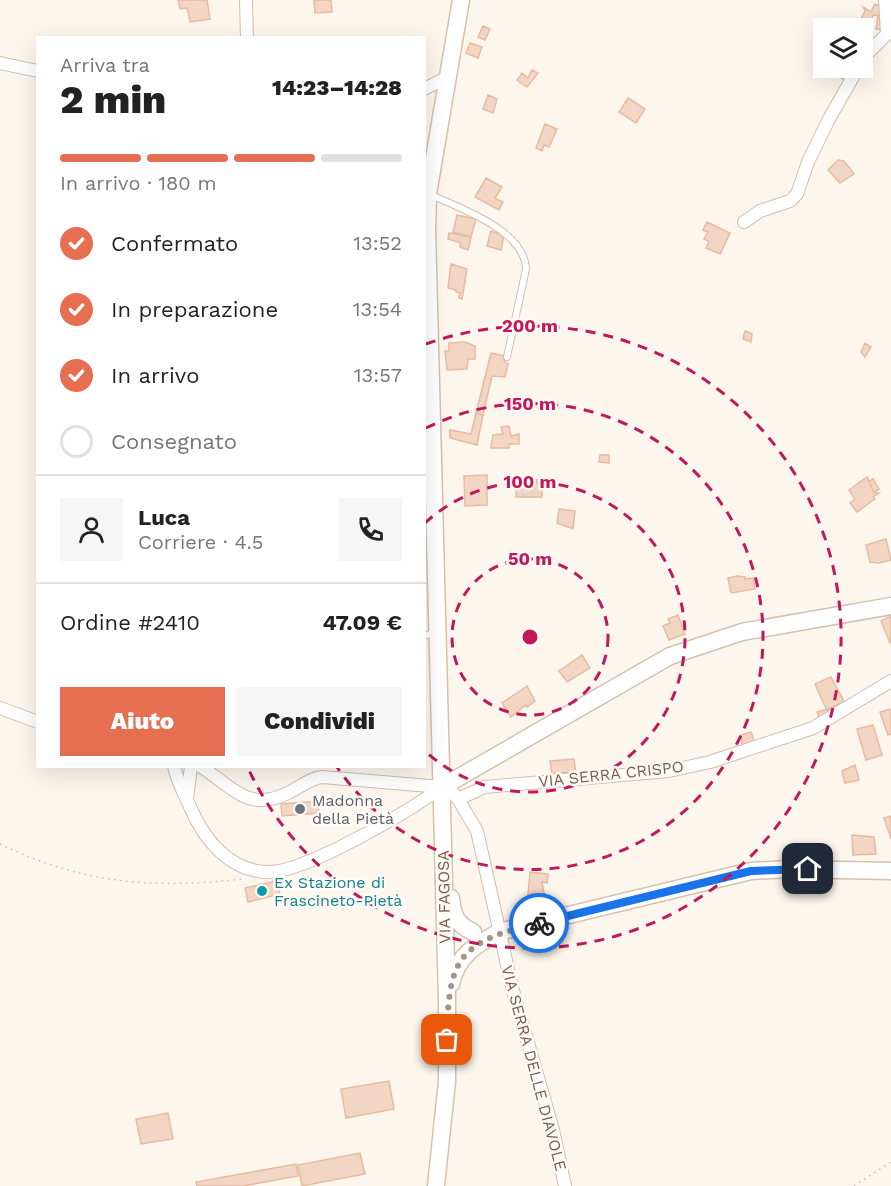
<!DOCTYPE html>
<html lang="it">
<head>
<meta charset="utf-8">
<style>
  :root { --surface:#fff; --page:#f6f6f6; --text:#222; --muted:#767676; --line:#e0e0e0; --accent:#e76f51 }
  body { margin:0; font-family:"Work Sans",sans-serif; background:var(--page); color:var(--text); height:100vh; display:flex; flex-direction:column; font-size:22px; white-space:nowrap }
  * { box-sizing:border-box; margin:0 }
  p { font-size:20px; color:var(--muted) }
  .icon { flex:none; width:33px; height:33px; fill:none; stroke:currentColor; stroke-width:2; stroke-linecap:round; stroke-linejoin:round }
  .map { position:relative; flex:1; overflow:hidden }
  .panel { position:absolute; left:36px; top:36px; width:390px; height:732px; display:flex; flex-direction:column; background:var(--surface); border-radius:0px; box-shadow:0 6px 24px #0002 }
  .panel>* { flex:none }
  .tools { position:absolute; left:813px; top:18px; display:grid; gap:12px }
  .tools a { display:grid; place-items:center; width:60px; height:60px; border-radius:0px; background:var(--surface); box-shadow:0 6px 24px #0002; font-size:30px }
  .pin { position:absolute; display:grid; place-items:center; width:51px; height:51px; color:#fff; margin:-26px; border-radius:12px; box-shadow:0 3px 9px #0006 }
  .courier { position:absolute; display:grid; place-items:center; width:60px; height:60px; margin:-30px; border:4px solid #1a73e8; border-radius:50%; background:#fff; color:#222; box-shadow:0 2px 8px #0007 }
  .summary em { font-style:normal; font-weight:800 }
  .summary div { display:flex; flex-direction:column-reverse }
  .summary { display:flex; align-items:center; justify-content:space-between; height:102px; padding:0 24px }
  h1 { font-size:39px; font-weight:800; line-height:45px }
  .bar { display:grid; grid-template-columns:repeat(4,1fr); gap:9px 6px; align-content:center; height:72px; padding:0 24px }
  .bar i { height:8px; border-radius:4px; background:var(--line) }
  .bar .active { background:var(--accent) }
  .bar p { grid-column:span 4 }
  .line { display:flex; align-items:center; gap:15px; padding:0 24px; border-top:2px solid var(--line) }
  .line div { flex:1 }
  .round { display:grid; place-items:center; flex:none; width:63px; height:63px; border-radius:0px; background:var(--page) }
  ol { padding:0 24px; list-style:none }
  li { display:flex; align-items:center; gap:18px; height:66px }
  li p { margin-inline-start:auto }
  li .icon { padding:6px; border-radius:50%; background:var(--accent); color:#fff; stroke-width:4 }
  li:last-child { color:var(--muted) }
  li i { width:33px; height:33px; border:3px solid var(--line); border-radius:50% }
  .cta { display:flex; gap:12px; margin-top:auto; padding:12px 24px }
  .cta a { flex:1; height:69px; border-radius:0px; background:var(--accent); color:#fff; font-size:24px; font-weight:800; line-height:69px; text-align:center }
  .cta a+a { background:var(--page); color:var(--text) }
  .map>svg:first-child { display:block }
</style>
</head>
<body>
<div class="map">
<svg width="891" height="1186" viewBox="0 0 891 1186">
  <rect width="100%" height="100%" fill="#fdf6ec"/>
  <path fill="#f3d5c3" stroke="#e6bba3" stroke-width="1.5" d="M178,0H207L210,19L190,22L187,8L180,9Z
    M314,0H331L332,12L315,13Z
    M875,4L884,8V30L876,29L878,16L873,15L870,24L861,19L865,11L863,7L871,12Z
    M483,26L490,29L485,40L478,37Z
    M470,43L482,47L478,58L466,53Z
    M836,68H848L852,71L847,81L833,74Z
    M532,70L538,73L527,87L517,80L522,73L528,78Z
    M488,95L497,99L493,113L483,109Z
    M628,98L645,109L636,123L619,112Z
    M545,124L557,129L549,147L544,145L542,151L536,148Z
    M838,160L844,161L854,174L840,183L828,170Z
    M486,178L502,187L495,198L503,202L499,210L475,197Z
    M457,215L476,219L471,237L453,232Z
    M707,222L730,233L720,254L706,248L709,241L704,239L708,232L703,230Z
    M491,231L504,235L501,250L487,246Z
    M449,233L471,237L468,250L460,247L461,243L448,239Z
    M451,264L467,269L462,299L459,298L460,293L456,292V290L448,288Z
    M745,331L752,334L751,342L743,339Z
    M465,342L475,346V359H468L467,369L447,370L445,351H449V343Z
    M865,343L871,347L865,357L861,352Z
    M491,353L505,356L504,361L508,364L505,377L492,376L483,415L476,413Z
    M476,413L483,415L477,445L450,438V430L471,434Z
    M509,426L511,436L519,434V444H509V448H491L493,435L503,434L501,427Z
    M600,455H609V463L599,462Z
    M487,475V505L465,506L464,476Z
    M867,477L874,493H879L873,497L875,499L857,512L850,503L855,499L849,490Z
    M516,478L537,480V483H542V497H516Z
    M873,479L879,489L874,493L869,481Z
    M559,509L575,511L573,529L557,523Z
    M886,539L891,560L879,563L870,562L866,545Z
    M737,576L745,577V579L753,578L755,589L731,593L728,578Z
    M678,615L685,634L669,640L663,626L670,623L668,619Z
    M891,616V642L890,643L881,621Z
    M582,655L590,668L567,682L559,671Z
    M831,677L844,701L827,711L815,684Z
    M527,686L535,701L527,707L526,705L511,717L502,703Z
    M835,707L838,713L820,721L817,712Z
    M891,709V734L888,735L880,712Z
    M873,725L882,755L866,760L857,729Z
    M751,732L756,747L743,751L741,735Z
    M574,759L576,775L568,776V772L552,774L550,761Z
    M855,765L859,780L845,783L842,771Z
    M318,801L319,813L282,816L281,804Z
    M891,816V839L884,818Z
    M852,835L874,837L876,854L853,855Z
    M530,872L548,874L547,883L542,882L544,893L541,907L527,905Z
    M292,880L293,887L286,888L284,881Z
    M277,881L280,894L248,902L245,888Z
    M389,1081L394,1109L346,1118L341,1089Z
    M168,1113L173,1139L141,1144L136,1119Z
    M360,1153L365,1174L302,1186L298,1165Z
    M296,1164L298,1176L243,1186H197L196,1182Z"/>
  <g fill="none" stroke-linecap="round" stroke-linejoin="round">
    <defs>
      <path id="lane" d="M429,194C459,208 525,230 526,269L507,357
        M424,636L436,632"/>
      <path id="street" d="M246,0L247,38
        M862,59L887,34L885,0
        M0,63L38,71
        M424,89L448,77
        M744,222L760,211L790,201L797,194L808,162L829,119L858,68
        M0,708L38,722
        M174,766C177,782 185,795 191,809C205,841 231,872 269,872C306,872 411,810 442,787
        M200,766C232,786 247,813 288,793C299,788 310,778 322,777L442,787L452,792L458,799L477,831L512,987L553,1130L565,1186
        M187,799L191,766
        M458,799L485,787L669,771L710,762L813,728L891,681"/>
      <path id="secondary" d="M442,787L670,656L742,632L891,606
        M451,898C453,916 456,924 473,932
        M451,984C457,956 475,945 499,932L751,871L788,869L891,871
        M436,1186L447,1081V1000L427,230L428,194L461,0"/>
    </defs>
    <use href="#lane" stroke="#d1beb0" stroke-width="8"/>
    <use href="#street" stroke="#d1beb0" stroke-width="14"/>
    <use href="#secondary" stroke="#d6c0b0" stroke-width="19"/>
    <path stroke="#d9b8a5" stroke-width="1.5" stroke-dasharray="1.5 4.5" stroke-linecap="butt" d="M0,844C83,884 152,889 243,879
      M854,1186L891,1162"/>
    <use href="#lane" stroke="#fff" stroke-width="6"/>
    <use href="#street" stroke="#fff" stroke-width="12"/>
    <use href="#secondary" stroke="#fff" stroke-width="16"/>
  </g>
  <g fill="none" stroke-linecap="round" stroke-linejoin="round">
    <path stroke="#a89285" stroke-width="6" stroke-dasharray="0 10.8" d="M447,1040C448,958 458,942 539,923"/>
    <path stroke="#1a73e8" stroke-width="8" d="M539,923L751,871L808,869"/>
  </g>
  <g fill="none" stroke="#c2185b" stroke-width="3" stroke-dasharray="10 8">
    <circle cx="530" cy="637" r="78"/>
    <path d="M425 523A155 155 0 1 1 425 751"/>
    <path d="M426 428A233 233 0 1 1 337 767"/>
    <path d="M426 344A311 311 0 1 1 248 768"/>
  </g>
  <circle fill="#6b7280" stroke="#fffaf3" stroke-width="2" cx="300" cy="809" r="6"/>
  <circle fill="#0f9aa8" stroke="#fffaf3" stroke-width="2" cx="262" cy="891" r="6"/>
  <g text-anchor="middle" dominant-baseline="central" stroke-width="5" stroke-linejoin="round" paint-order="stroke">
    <g font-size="16" fill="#7a5c4d" stroke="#fffaf3">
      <text transform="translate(611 774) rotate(-6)">VIA SERRA CRISPO</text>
      <text transform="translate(444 897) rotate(-91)">VIA FAGOSA</text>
      <text transform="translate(534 1068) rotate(75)">VIA SERRA DELLE DIAVOLE</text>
    </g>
    <g font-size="16" fill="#5b616d" stroke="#fffaf3" text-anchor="start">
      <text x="312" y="800">Madonna<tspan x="312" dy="18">della Pietà</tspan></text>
    </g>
    <g font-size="16" fill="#0d838f" stroke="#fffaf3" text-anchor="start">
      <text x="274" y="882">Ex Stazione di<tspan x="274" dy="18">Frascineto-Pietà</tspan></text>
    </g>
  </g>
  <circle cx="530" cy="637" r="9" fill="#c2185b" stroke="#fffaf3" stroke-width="3"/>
  <g font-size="18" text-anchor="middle" font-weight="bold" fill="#c2185b" stroke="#fffaf3" stroke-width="5" stroke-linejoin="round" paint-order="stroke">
    <text x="530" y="332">200 m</text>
    <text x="530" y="410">150 m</text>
    <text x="530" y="488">100 m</text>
    <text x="530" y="565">50 m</text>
  </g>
</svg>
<div class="tools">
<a><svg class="icon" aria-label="layers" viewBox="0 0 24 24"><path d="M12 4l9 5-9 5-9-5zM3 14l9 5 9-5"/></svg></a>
</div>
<div class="pin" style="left:447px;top:1040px;background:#ea580c"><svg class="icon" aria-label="bag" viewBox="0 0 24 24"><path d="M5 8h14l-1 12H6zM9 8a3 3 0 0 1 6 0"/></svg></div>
<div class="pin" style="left:808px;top:869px;background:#1f2937"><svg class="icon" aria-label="home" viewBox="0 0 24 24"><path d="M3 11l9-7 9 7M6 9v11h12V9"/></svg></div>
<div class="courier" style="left:539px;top:923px"><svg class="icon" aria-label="bike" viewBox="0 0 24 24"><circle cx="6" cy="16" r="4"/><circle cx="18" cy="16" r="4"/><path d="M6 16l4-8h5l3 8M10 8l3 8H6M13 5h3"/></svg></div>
<section class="panel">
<div class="summary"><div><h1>2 min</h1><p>Arriva tra</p></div><em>14:23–14:28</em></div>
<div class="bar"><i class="active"></i><i class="active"></i><i class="active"></i><i></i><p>In arrivo · 180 m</p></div>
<ol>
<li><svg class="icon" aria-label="check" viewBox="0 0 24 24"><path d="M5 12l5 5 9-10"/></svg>Confermato<p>13:52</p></li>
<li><svg class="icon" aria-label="check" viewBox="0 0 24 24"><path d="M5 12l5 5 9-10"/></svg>In preparazione<p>13:54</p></li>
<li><svg class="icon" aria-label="check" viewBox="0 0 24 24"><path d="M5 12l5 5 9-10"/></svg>In arrivo<p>13:57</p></li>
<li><i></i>Consegnato</li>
</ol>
<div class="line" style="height:108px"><a class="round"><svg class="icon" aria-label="person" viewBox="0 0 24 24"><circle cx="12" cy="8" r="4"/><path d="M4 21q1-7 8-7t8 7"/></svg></a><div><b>Luca</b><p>Corriere · 4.5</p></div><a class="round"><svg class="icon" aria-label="phone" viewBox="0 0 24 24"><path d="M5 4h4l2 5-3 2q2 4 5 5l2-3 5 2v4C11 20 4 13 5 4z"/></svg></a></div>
<div class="line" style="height:78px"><div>Ordine #2410</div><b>47.09 €</b></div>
<div class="cta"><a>Aiuto</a><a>Condividi</a></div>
</section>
</div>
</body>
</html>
